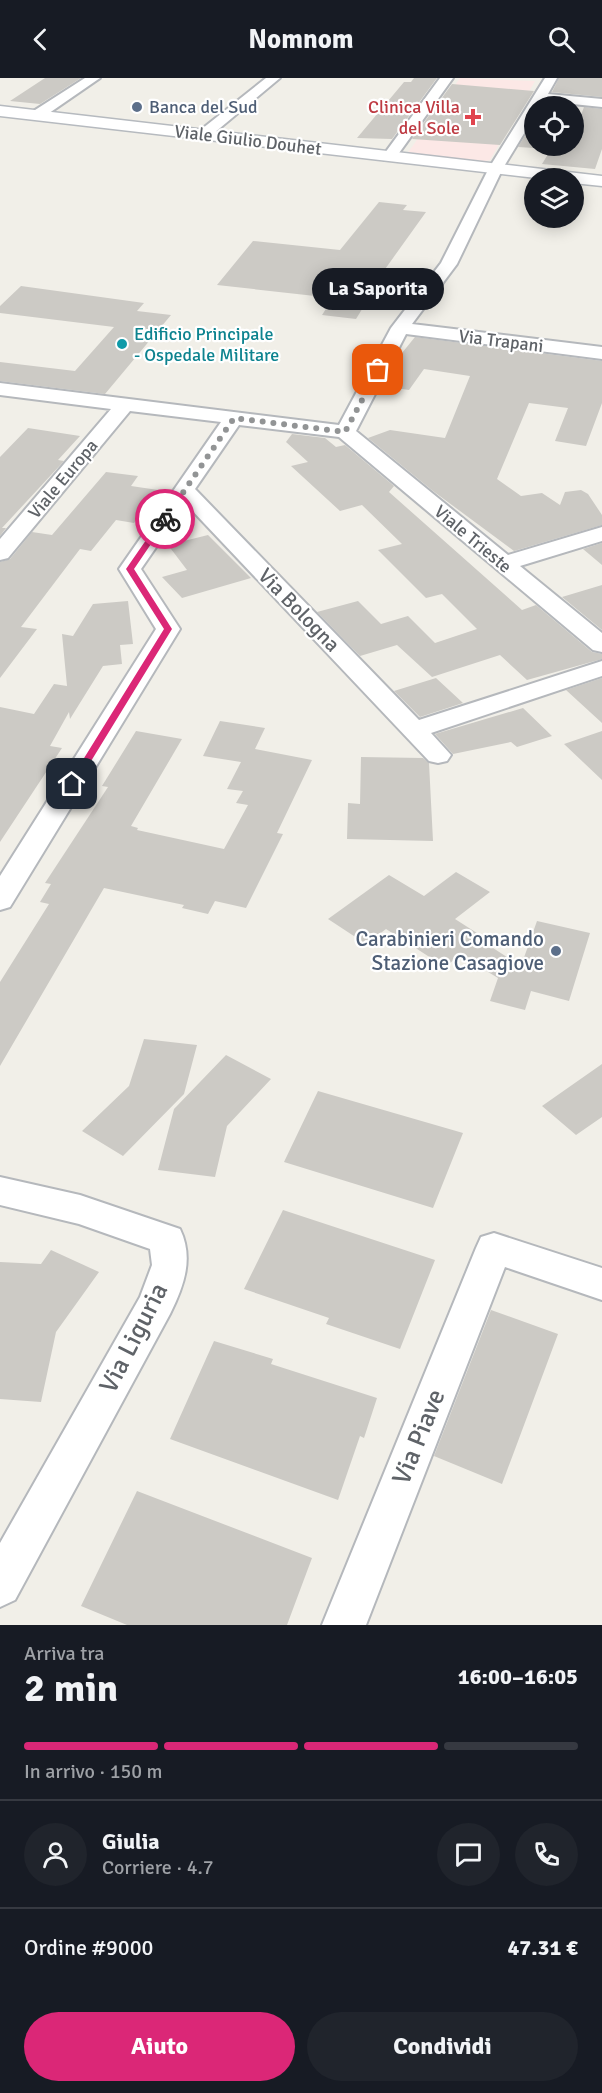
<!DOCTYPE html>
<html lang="it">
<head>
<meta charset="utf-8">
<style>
  :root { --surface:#171b24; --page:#20242c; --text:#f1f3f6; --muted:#9ea1a6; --line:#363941; --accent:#db2777 }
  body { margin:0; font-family:Signika,sans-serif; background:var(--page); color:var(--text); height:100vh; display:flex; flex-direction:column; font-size:22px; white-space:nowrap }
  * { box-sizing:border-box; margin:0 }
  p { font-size:20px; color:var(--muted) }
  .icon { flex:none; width:33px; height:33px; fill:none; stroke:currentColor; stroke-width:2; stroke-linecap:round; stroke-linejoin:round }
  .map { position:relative; height:1547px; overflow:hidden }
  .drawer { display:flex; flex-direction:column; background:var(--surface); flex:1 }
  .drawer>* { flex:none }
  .controls { position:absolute; left:524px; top:18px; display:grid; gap:12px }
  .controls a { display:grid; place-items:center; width:60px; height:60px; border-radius:50%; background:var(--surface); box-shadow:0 3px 15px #0003; font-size:30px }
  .pin { position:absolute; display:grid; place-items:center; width:51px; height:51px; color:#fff; margin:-26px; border-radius:12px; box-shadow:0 3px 9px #0006 }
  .courier { position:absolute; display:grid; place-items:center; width:60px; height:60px; margin:-30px; border:4px solid #db2777; border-radius:50%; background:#fff; color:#222; box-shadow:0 2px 8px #0007 }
  .bubble { position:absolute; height:42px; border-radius:21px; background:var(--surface); box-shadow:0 3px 15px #0003; font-size:20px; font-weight:800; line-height:42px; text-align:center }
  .headline em { font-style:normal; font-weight:800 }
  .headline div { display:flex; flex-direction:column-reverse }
  .headline { display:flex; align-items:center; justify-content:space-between; height:102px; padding:0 24px }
  h1 { font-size:39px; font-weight:800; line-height:45px }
  .bar { display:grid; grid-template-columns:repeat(4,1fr); gap:9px 6px; align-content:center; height:72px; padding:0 24px }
  .bar i { height:8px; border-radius:4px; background:var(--line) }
  .bar .current { background:var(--accent) }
  .bar p { grid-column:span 4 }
  .line { display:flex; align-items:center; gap:15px; padding:0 24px; border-top:2px solid var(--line) }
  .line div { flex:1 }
  .round { display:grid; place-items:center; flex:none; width:63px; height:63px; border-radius:32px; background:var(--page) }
  .primary-button { display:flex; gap:12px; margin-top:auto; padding:12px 24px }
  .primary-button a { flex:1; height:69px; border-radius:36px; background:var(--accent); color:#fff; font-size:24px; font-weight:800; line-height:69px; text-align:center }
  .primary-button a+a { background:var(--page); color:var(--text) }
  header { display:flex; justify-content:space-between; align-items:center; height:78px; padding:0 24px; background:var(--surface); font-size:27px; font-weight:800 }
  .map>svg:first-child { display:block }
</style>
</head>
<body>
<header><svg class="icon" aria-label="back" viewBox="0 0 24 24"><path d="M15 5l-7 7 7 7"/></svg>Nomnom<svg class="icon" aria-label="search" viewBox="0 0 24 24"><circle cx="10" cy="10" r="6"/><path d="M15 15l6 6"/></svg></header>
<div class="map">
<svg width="602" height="1547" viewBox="0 0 602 1547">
  <rect width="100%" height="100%" fill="#f1efe8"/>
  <path fill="#fce8e6" d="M460,0L535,3L490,82L481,84L407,76Z"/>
  <path fill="#cccac5" d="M45,0H81L40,26L10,23Z
    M414,0H437L392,61L357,60L404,4H411Z
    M559,0H602V19L552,14Z
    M452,6L534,13L500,67L412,61Z
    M584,29L602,31V71L595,91L542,86L553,68H573V59Z
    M534,43V70L518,69Z
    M379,124L407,127L403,132L426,134L383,194H385L356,241L322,237L333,220L217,207L253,163L340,172Z
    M21,208L144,225L137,233L171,237L105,316L0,303V284L75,293L114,249L0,235V228Z
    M415,259L602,283V325L586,368L555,363L568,330L529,325L497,401L521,418L542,415L560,427L565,414L581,412L588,416L602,437V447L514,473L433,413L368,360L390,352L445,360L470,298L424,291L409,312L382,308L393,286Z
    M28,350L80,358L58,382L64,383L2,450H6L0,458V379Z
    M292,356L325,360L336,369L345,367L394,408L389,414L522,532L536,527L592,574L602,576V581L527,602L500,577L432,599L397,567L360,578L317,534L358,523L381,546L408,538L435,565L477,551L442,516L426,520L378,472L402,466L362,427L340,433L291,388L308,384L286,364Z
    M106,394L138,398L131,408L158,412L134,445L116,442L91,473L80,471L21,549L37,551L0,600V484L10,481L32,454L52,457Z
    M208,457L251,500L182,520L162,499L187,492L168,467Z
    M602,465V487L583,471Z
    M602,507V552L562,519Z
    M128,523L133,566L120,567L122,586L103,588L70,641L69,634L50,668L62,670L0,764V629L34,636L54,606L67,608L62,556L73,558L93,526Z
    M436,600L463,625L420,639L394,613Z
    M602,600V645L566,612Z
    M523,630L552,658L517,669L511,664L453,676L435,656Z
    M220,643L265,650L255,671L312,682L277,755L283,756L246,830L215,823L208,836L182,830L184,827L104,810L0,988V904L49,826L40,824L51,806L45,805L108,709L102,708L136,653L182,661L131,748L138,750L137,752L224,771L248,727L236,725L243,713L227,711L241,684L203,678Z
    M602,653V702L564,666Z
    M361,679L423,680L429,685L433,763L347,761L348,725L360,726Z
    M456,794L490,814L455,841L480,857L476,859L521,888L537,843L590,855L569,923L531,913L525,932L490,923L498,900L460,877L445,889L386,851L366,866L328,841L389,797L424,818Z
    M144,961L197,967L184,1016L123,1078L82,1053L129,1008Z
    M226,977L271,1001L227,1048L215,1099L158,1092L174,1031Z
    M602,986V1039L576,1057L542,1028Z
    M318,1013L463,1055L433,1130L284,1084Z
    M283,1132L435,1182L400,1271L326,1246L329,1240L244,1211Z
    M51,1172L99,1194L56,1254L41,1324L0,1321V1184L41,1186Z
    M491,1232L558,1256L502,1406L434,1378Z
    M214,1263L273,1281L271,1286L377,1320L364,1360L360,1358L338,1422L170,1361Z
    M137,1413L312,1480L287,1547H127L81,1528Z"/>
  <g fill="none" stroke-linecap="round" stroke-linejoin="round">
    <defs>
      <path id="minor" d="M85,0H100L42,40H32V34Z
        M266,0H280L208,60H198V54Z
        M440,0H453L394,82H384L382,79Z
        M545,0H557L548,16L602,21V29L543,23L540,28H534V39L503,90L457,186L412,246L602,269V281L406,256L356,353L508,477L602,449V463L520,488L602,555V574L593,572L339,359L239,347L195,411L419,642L602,583V598L431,655L451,677L447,683L438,685L429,683L186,426L141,491L180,551L10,829L0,832V798L156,551L119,491L221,344L130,333L8,480L0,482V461L111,331L0,317V305L339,347L391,250L441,185L489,90Z
        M0,1099L80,1117L180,1151C194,1180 184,1208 170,1236L15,1522L0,1529V1465L140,1219L152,1187L150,1171L79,1146L0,1127Z
        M494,1155L602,1190V1222L505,1189L366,1547H322L476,1170L481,1159Z"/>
      <path id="secondary" d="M0,28L602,98V108L573,105V100H536L0,38Z"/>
    </defs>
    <use href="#minor" stroke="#b5b8bc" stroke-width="4"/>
    <use href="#secondary" stroke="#b6babf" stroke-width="3"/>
    <use href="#minor" fill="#fff" fill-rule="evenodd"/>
    <use href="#secondary" fill="#fff" fill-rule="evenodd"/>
  </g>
  <path fill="#db2777" d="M162,439L168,441L134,491L172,551L77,706L69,708L68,706L164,551L126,491Z"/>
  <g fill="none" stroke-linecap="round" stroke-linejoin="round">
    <path stroke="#929495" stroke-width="6" stroke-dasharray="0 10.8" d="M165,441L234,340L345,354L378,292"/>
  </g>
  <g fill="#5c6f8a" stroke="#fff" stroke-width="2">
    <circle cx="137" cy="29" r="6"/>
    <circle cx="556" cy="873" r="6"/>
  </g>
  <path fill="#e0444e" stroke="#fff" stroke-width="2" d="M470 30h6v6h6v6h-6v6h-6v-6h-6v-6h6z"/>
  <circle fill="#0f9aa8" stroke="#fff" stroke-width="2" cx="122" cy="266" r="6"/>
  <g text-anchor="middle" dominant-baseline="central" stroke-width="4.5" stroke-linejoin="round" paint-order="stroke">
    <g font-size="18" fill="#4e5e75" stroke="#fff" text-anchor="start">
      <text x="149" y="29">Banca del Sud</text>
    </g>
    <g font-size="18" fill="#be3a42" stroke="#fff" text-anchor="end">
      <text x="460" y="29">Clinica Villa<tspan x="460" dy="21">del Sole</tspan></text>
    </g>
    <g font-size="18" fill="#5f6368" stroke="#fff">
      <text transform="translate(248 62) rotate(7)">Viale Giulio Douhet</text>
      <text transform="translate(501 263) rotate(7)">Via Trapani</text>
      <text transform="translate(63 401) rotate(-50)">Viale Europa</text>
      <text transform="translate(473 461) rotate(40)">Viale Trieste</text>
    </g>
    <g font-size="18" fill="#0d838f" stroke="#fff" text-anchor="start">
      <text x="134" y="256">Edificio Principale<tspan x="134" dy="21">- Ospedale Militare</tspan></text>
    </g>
    <g font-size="21" fill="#5f6368" stroke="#fff">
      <text transform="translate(299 532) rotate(46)">Via Bologna</text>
    </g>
    <g font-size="21" fill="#4e5e75" stroke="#fff" text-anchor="end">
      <text x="544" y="861">Carabinieri Comando<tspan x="544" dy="24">Stazione Casagiove</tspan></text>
    </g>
    <g font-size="26" fill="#5f6368" stroke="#fff">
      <text transform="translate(134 1260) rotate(-63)">Via Liguria</text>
      <text transform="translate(419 1359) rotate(-68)">Via Piave</text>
    </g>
  </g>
</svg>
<div class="controls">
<a><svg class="icon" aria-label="locate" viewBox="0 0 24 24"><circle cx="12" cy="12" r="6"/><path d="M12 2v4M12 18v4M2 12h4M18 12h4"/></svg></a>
<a><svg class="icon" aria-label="layers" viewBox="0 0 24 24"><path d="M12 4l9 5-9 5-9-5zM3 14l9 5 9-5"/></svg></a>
</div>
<div class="pin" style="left:378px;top:292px;background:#ea580c"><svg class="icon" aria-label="bag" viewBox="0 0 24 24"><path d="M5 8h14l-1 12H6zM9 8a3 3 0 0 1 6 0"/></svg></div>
<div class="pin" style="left:72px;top:706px;background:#1f2937"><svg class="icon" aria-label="home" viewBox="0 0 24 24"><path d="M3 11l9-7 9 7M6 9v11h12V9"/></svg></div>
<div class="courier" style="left:165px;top:441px"><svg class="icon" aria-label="bike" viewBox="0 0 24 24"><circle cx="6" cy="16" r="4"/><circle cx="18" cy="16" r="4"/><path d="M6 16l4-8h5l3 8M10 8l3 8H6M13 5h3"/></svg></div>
<div class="bubble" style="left:312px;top:190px;width:132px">La Saporita</div>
</div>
<section class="drawer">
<div class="headline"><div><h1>2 min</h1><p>Arriva tra</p></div><em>16:00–16:05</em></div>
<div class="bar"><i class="current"></i><i class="current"></i><i class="current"></i><i></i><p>In arrivo · 150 m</p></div>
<div class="line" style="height:108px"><a class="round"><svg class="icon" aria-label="person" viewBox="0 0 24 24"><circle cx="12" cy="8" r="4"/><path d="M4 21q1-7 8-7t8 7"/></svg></a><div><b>Giulia</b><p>Corriere · 4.7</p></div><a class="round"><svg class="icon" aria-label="chat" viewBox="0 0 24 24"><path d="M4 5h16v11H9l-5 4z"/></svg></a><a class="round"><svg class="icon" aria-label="phone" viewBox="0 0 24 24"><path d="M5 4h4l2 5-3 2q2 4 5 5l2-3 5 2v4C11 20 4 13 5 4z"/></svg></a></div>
<div class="line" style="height:78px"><div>Ordine #9000</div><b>47.31 €</b></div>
<div class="primary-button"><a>Aiuto</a><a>Condividi</a></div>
</section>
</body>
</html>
